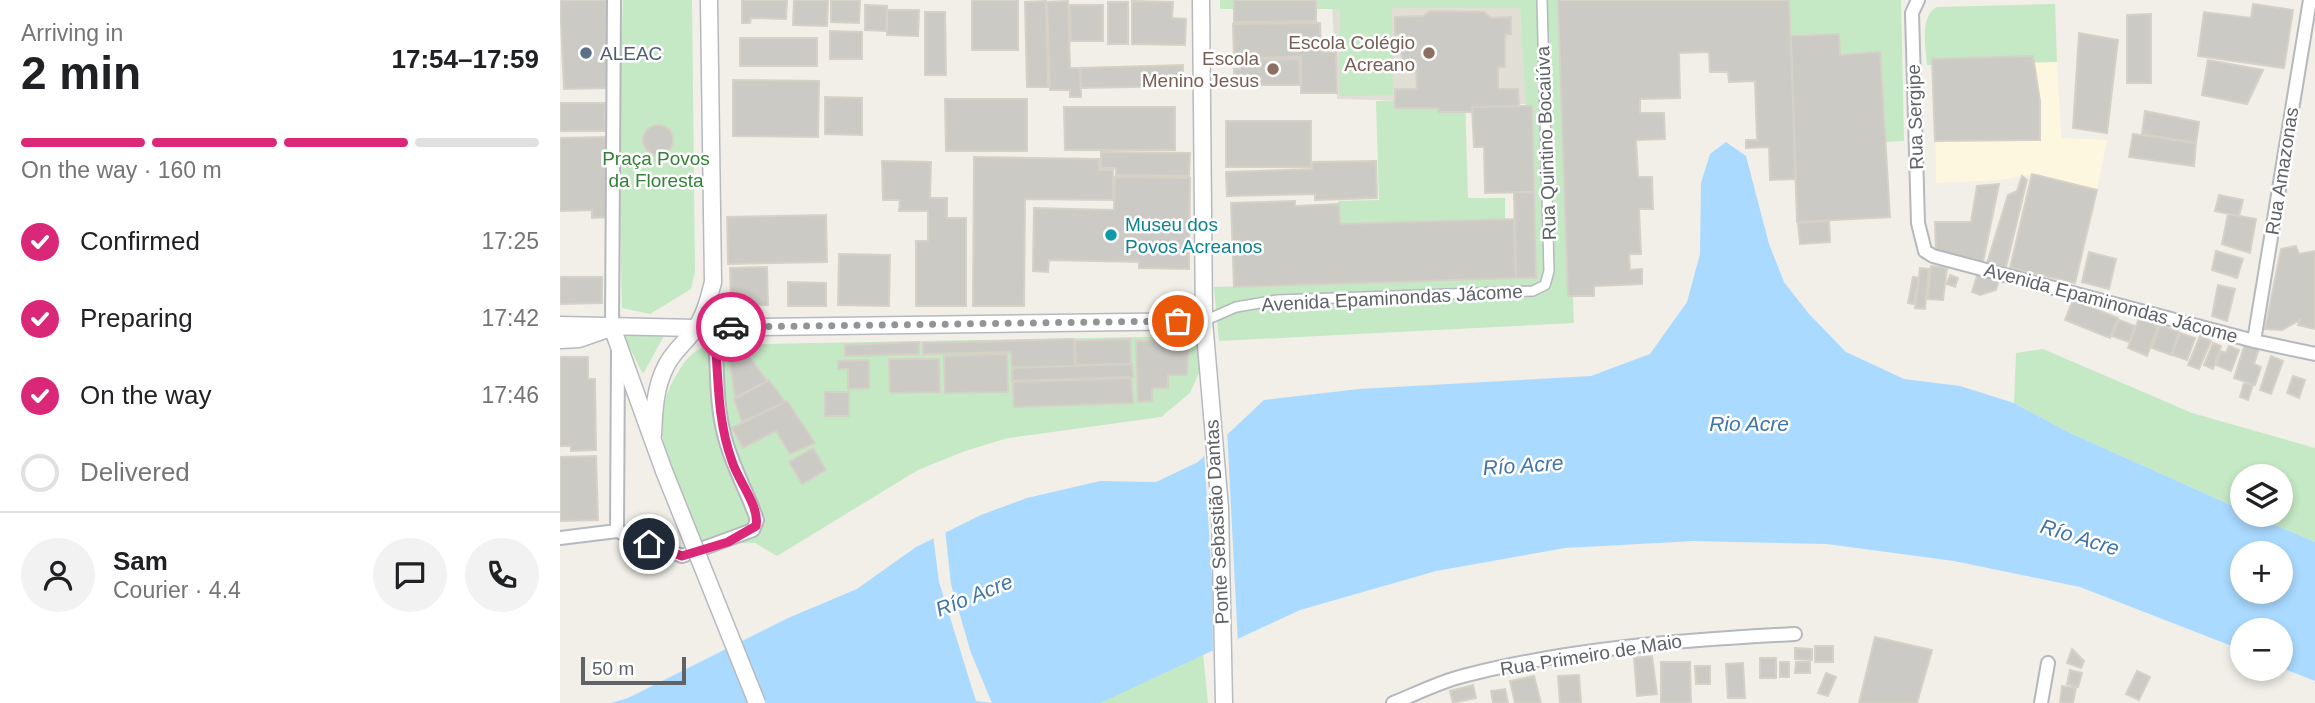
<!DOCTYPE html>
<html lang="en">
<head>
<meta charset="utf-8">
<style>
  :root { --surface:#fff; --page:#f2f2f2; --text:#202124; --muted:#757577; --line:#e0e0e0; --accent:#db2777 }
  body { margin:0; font-family:Helvetica,sans-serif; background:var(--page); color:var(--text); height:100vh; display:flex; flex-direction:column; font-size:26px; white-space:nowrap }
  * { box-sizing:border-box; margin:0 }
  p { font-size:23px; color:var(--muted) }
  .icon { flex:none; width:38px; height:38px; fill:none; stroke:currentColor; stroke-width:2; stroke-linecap:round; stroke-linejoin:round }
  .map { position:relative; flex:1; overflow:hidden }
  .drawer { display:flex; flex-direction:column; background:var(--surface); width:560px }
  .drawer>* { flex:none }
  .controls { position:absolute; left:1670px; top:464px; display:grid; gap:14px }
  .controls a { display:grid; place-items:center; width:63px; height:63px; border-radius:50%; background:var(--surface); box-shadow:0 4px 10px #0003; font-size:35px }
  .scale { position:absolute; left:21px; bottom:18px; width:105px; box-sizing:border-box; padding-left:7px; border:4px solid #5f6368; border-top:0; font-size:19px; line-height:24px; white-space:nowrap; color:#5f6368; -webkit-text-stroke:5px #fff; paint-order:stroke }
  .pin { position:absolute; display:grid; place-items:center; width:60px; height:60px; color:#fff; margin:-30px; border:4px solid #fff; border-radius:50%; box-shadow:0 2px 7px #0007 }
  .courier { position:absolute; display:grid; place-items:center; width:70px; height:70px; margin:-35px; border:5px solid #db2777; border-radius:50%; background:#fff; color:#222; box-shadow:0 2px 9px #0007 }
  .headline em { font-style:normal; font-weight:700 }
  .headline div { display:flex; flex-direction:column-reverse }
  .headline { display:flex; align-items:center; justify-content:space-between; height:119px; padding:0 21px }
  h1 { font-size:46px; font-weight:700; line-height:52px }
  .bar { display:grid; grid-template-columns:repeat(4,1fr); gap:10px 7px; align-content:center; height:84px; padding:0 21px }
  .bar i { height:9px; border-radius:5px; background:var(--line) }
  .bar .current { background:var(--accent) }
  .bar p { grid-column:span 4 }
  .line { display:flex; align-items:center; gap:18px; padding:0 21px; border-top:2px solid var(--line) }
  .line div { flex:1 }
  .round { display:grid; place-items:center; flex:none; width:74px; height:74px; border-radius:37px; background:var(--page) }
  ol { padding:0 21px; list-style:none }
  li { display:flex; align-items:center; gap:21px; height:77px }
  li p { margin-inline-start:auto }
  li .icon { padding:7px; border-radius:50%; background:var(--accent); color:#fff; stroke-width:4 }
  li:last-child { color:var(--muted) }
  li i { width:38px; height:38px; border:4px solid var(--line); border-radius:50% }
  main { display:flex; flex:1; min-height:0 }
  .map>svg:first-child { display:block }
</style>
</head>
<body>
<main>
<section class="drawer">
<div class="headline"><div><h1>2 min</h1><p>Arriving in</p></div><em>17:54–17:59</em></div>
<div class="bar"><i class="current"></i><i class="current"></i><i class="current"></i><i></i><p>On the way · 160 m</p></div>
<ol>
<li><svg class="icon" aria-label="check" viewBox="0 0 24 24"><path d="M5 12l5 5 9-10"/></svg>Confirmed<p>17:25</p></li>
<li><svg class="icon" aria-label="check" viewBox="0 0 24 24"><path d="M5 12l5 5 9-10"/></svg>Preparing<p>17:42</p></li>
<li><svg class="icon" aria-label="check" viewBox="0 0 24 24"><path d="M5 12l5 5 9-10"/></svg>On the way<p>17:46</p></li>
<li><i></i>Delivered</li>
</ol>
<div class="line" style="height:126px"><a class="round"><svg class="icon" aria-label="person" viewBox="0 0 24 24"><circle cx="12" cy="8" r="4"/><path d="M4 21q1-7 8-7t8 7"/></svg></a><div><b>Sam</b><p>Courier · 4.4</p></div><a class="round"><svg class="icon" aria-label="chat" viewBox="0 0 24 24"><path d="M4 5h16v11H9l-5 4z"/></svg></a><a class="round"><svg class="icon" aria-label="phone" viewBox="0 0 24 24"><path d="M5 4h4l2 5-3 2q2 4 5 5l2-3 5 2v4C11 20 4 13 5 4z"/></svg></a></div>
</section>
<div class="map">
<svg width="1755" height="703" viewBox="0 0 1755 703">
  <rect width="100%" height="100%" fill="#f1efe8"/>
  <path fill="#fef7e0" d="M1497,62L1501,138L1547,140L1537,190L1472,174L1441,180L1376,183L1375,64Z"/>
  <path fill="#e1ded6" d="M772,4L960,8L966,104L777,99Z"/>
  <path fill="#c5e8c5" d="M63,0H132L135,272L131,289L90,314L62,308L58,131Z
    M660,0H1341L1344,141L1325,142L1320,52L1280,55L1278,34L1219,35L1002,6L1014,323L659,341L654,287L976,277L960,8H832L833,95L779,96L780,9H660Z
    M1495,4L1497,62L1367,65C1366,47 1359,16 1377,7Z
    M905,99L908,198H945V219L780,224L778,201L819,200L816,101Z
    M105,334L83,374L63,335Z
    M639,336L640,371L630,393L601,417L448,438L405,451L358,470L217,556L195,543L140,544C118,490 81,430 117,374C125,360 132,351 148,345Z
    M1483,349L1632,413L1755,448V542L1692,515L1720,514V476H1682V510L1508,432L1454,403L1456,353Z
    M643,654L648,703H537Z"/>
  <path fill="#aadaff" fill-rule="evenodd" d="M1166,142L1186,156L1209,244L1224,282L1249,314L1286,352L1344,379L1400,386L1454,403L1508,432L1682,510V514L1692,515L1755,542V681L1720,667V630H1682V650L1520,587L1394,561L1267,544L1134,541L1005,548L876,571L740,610L540,703H51L68,698L228,618L297,589L356,547L421,515L467,498L540,481L596,482L638,462L704,400L799,389L1031,376L1090,354L1127,302L1140,254L1141,183L1150,154ZM1682,553H1720V592H1682Z"/>
  <path fill="#f1efe8" d="M667,429L678,644L653,655L652,580L644,451Z
    M385,529L391,584L411,653L432,703L416,701L379,582L373,535Z"/>
  <path fill="#cccac5" stroke="#d6d1c6" stroke-width="2" d="M0,0H48L49,88L4,89Z
    M182,0H227L226,19L191,18L190,23H182Z
    M234,0H268L267,26L233,25Z
    M271,0H300L299,23L271,22Z
    M412,0H458V50H412Z
    M674,0H756V21L674,22Z
    M998,0H1229L1236,179L1210,180L1209,147L1186,148V140H1197L1195,81L1169,82L1168,72H1150L1149,52L1119,53L1120,98L1080,99V113H1104L1105,139L1076,140L1078,177H1092L1093,209H1079L1081,254H1069L1070,270L1082,269V284L1034,286V296H1008Z
    M486,1L488,87H467L465,2Z
    M508,1L510,68H520L521,97H510V90H490L487,2Z
    M572,1L613,2L612,18L626,19L625,45L572,44Z
    M548,2H568V44H548Z
    M1693,4L1733,10L1724,68L1638,56L1644,12L1691,18Z
    M305,5L327,6L326,31L305,30Z
    M510,5H543V41H511Z
    M327,10H359L358,36L327,35Z
    M870,11L924,12L931,18L951,17V34H945V67H938V89H958L959,106L912,107L913,112H879V108H835V89H857L856,68H842L841,35H835V17L863,16Z
    M365,12H385L386,75H365Z
    M1591,14V83H1567V15Z
    M760,23L761,52H776L777,93H741V57L674,58L673,24Z
    M270,31L302,32V59H270Z
    M1519,33L1558,40L1547,133L1513,128Z
    M1279,34L1280,55L1320,52L1330,217L1237,222L1231,36Z
    M180,38H257V66H180Z
    M1473,56L1480,101V140L1375,141L1372,59Z
    M739,59L740,85H681L680,75H674V69H680V60Z
    M1648,60L1703,70L1687,104L1642,95Z
    M623,65V86L521,88L520,68Z
    M173,80L259,81L258,137L173,136Z
    M265,97L302,98V135L265,134Z
    M385,99H467V151H386Z
    M0,103H45V131H0Z
    M972,106L974,192L925,193L924,147H914L912,107Z
    M504,107H615V150H505Z
    M1585,111L1639,122L1636,143L1582,134Z
    M666,121H751V167H666Z
    M83 140a15 15 0 1 1 30 0a15 15 0 1 1-30 0Z
    M1573,134L1636,143L1634,166L1569,157Z
    M46,137L49,217L32,218V210L0,211V138Z
    M541,152L630,153L629,176L556,175V168H541Z
    M414,157L539,159V170H553V200L465,199L464,306H413Z
    M322,161L371,162L370,198H387V218H406V306H356V241H368V211H339L340,200H323Z
    M816,161L817,198L755,200V194L667,196L666,172L752,169V162Z
    M1472,174L1537,190L1515,283L1450,268Z
    M1462,176L1467,180L1446,267L1427,263L1448,195L1457,191Z
    M555,177L630,178L629,269L579,268V262L489,260L488,272L473,271L474,208L554,210Z
    M1439,184L1423,262L1376,253L1375,222H1411L1417,186Z
    M954,192H974L976,278H956Z
    M1659,195L1683,200L1679,216L1655,211Z
    M735,201V206L779,204L780,224L954,219L956,278L674,287L671,203Z
    M1668,214L1696,219L1690,253L1662,244Z
    M266,215L267,262L168,264L167,217Z
    M1269,221L1270,242L1240,244L1238,223Z
    M1736,246L1739,254L1755,251V329L1738,325L1740,320L1722,330L1705,329L1721,249Z
    M1656,251L1683,259L1677,278L1652,270Z
    M1529,252L1556,259L1549,289L1522,282Z
    M279,254L330,255L329,306L278,305Z
    M1371,266L1387,268L1383,300L1368,299Z
    M207,267L208,305L171,306L170,268Z
    M1360,268L1369,269L1365,309L1355,308Z
    M1418,273L1439,280L1436,290L1420,295L1412,292Z
    M1390,275L1398,278L1395,287L1387,284Z
    M0,277H42V303L0,304Z
    M1353,277L1359,278L1354,304L1348,303Z
    M228,282L266,283V306H228Z
    M1658,285L1675,289L1667,321L1652,316Z
    M1513,300L1558,318L1550,338L1505,320Z
    M1579,318L1598,326L1587,356L1568,348Z
    M1559,320L1575,326L1569,342L1552,336Z
    M1600,325L1619,332L1611,355L1592,348Z
    M1620,333L1635,338L1627,360L1612,355Z
    M1640,336L1651,341L1639,369L1628,365Z
    M514,339L515,366L452,367L451,352L363,354V343Z
    M570,339L571,364L516,365L515,341Z
    M629,340L627,375H608V388H592V401L578,402L576,341Z
    M359,342V354L285,356V345Z
    M1653,343L1661,346L1653,369L1644,365Z
    M1685,344L1699,348L1694,364L1701,367L1695,385L1674,378Z
    M1669,346L1679,350L1671,371L1656,365L1661,351L1666,353Z
    M187,353L207,381L175,398L169,356Z
    M447,354L448,392L385,393L384,356Z
    M1711,356L1723,361L1711,394L1700,390Z
    M0,357H28V379H35L36,450L11,451V446H0Z
    M329,359H379L380,392L330,393Z
    M309,360V388L288,389V369H278V361Z
    M572,364L573,377L452,381V368Z
    M1733,376L1745,380L1739,398L1727,393Z
    M571,378L573,403L454,407L453,382Z
    M209,380L225,402L182,422L174,399Z
    M1684,383L1693,385L1688,400L1680,397Z
    M265,392H289V416H265Z
    M227,401L255,443L230,454L216,431L183,448L172,428Z
    M253,448L266,470L242,484L229,462Z
    M36,456L38,520L0,521V457Z
    M1315,637L1372,650L1357,703H1299Z
    M1255,646H1273V662H1255Z
    M1235,648L1252,649V660L1235,659Z
    M1512,649L1524,661L1521,668L1507,663Z
    M1092,656L1097,694L1077,696L1074,658Z
    M1200,658H1216V678H1200Z
    M1101,662H1130L1131,703H1101Z
    M1220,662H1229V677H1220Z
    M1236,662H1250V673H1235Z
    M1183,663L1185,698H1168L1166,664Z
    M1135,666H1150V684H1136Z
    M1510,670L1522,673L1518,687L1507,684Z
    M1577,671L1590,677L1579,700L1566,694Z
    M1266,673L1276,677L1268,696L1258,693Z
    M1019,675L1021,703H1000L998,676Z
    M974,676L981,703H955L950,681Z
    M913,685L916,698L893,703L890,691Z
    M1502,686L1516,688L1513,703H1500Z
    M945,689L948,703H933L931,691Z"/>
  <g fill="none" stroke-linecap="round" stroke-linejoin="round">
    <defs>
      <path id="pedestrian" d="M644,321L676,307L717,300L973,291L985,285L989,271L982,0"/>
      <path id="minor" d="M1358,0L1352,13L1358,223L1365,251L1373,256L1694,341L1755,354
        M52,327L54,0
        M1694,341L1750,0
        M57,531L58,350
        M0,538L57,531L122,556L193,530L197,520C187,490 171,465 164,434C155,399 158,363 154,327
        M833,703C856,694 879,682 903,676C1011,648 1123,640 1235,634
        M1481,703L1488,663"/>
      <path id="secondary" d="M641,0L644,321L660,508L664,703
        M0,325L136,328L644,321
        M52,327L104,471
        M0,340L19,339L45,330
        M93,435C94,411 95,387 106,366C113,351 127,341 136,328C145,314 149,298 153,282L149,0"/>
    </defs>
    <use href="#pedestrian" stroke="#b5b8bc" stroke-width="12"/>
    <use href="#minor" stroke="#b5b8bc" stroke-width="16"/>
    <use href="#secondary" stroke="#b6babf" stroke-width="19"/>
    <use href="#pedestrian" stroke="#fff" stroke-width="9"/>
    <use href="#minor" stroke="#fff" stroke-width="12"/>
    <use href="#secondary" stroke="#fff" stroke-width="16"/>
    <defs>
      <path id="secondary-bridge" d="M104,471L197,703"/>
    </defs>
    <use href="#secondary-bridge" stroke="#b6babf" stroke-width="19" stroke-linecap="butt"/>
    <use href="#secondary-bridge" stroke="#fff" stroke-width="16"/>
  </g>
  <g fill="none" stroke-linecap="round" stroke-linejoin="round">
    <path stroke="#929495" stroke-width="7" stroke-dasharray="0 12.6" d="M171,327L618,321"/>
    <path stroke="#db2777" stroke-width="9" d="M89,544L122,556L168,542L196,526C200,506 178,481 172,461C156,417 159,373 154,327H171"/>
  </g>
  <circle fill="#5c6f8a" stroke="#fff" stroke-width="2.5" cx="26" cy="53" r="7"/>
  <g fill="#8d6e63" stroke="#fff" stroke-width="2.5">
    <circle cx="869" cy="53" r="7"/>
    <circle cx="713" cy="69" r="7"/>
  </g>
  <circle fill="#0f9aa8" stroke="#fff" stroke-width="2.5" cx="551" cy="235" r="7"/>
  <g text-anchor="middle" dominant-baseline="central" stroke-width="5" stroke-linejoin="round" paint-order="stroke">
    <g font-size="19" fill="#785e54" stroke="#fff" text-anchor="end">
      <text x="855" y="42">Escola Colégio<tspan x="855" dy="22">Acreano</tspan></text>
      <text x="699" y="58">Escola<tspan x="699" dy="22">Menino Jesus</tspan></text>
    </g>
    <g font-size="19" fill="#4e5e75" stroke="#fff" text-anchor="start">
      <text x="40" y="53">ALEAC</text>
    </g>
    <g font-size="19" fill="#5f6368" stroke="#fff">
      <text transform="translate(1355 117) rotate(-92)">Rua Sergipe</text>
      <text transform="translate(986 143) rotate(-92)">Rua Quintino Bocaiúva</text>
      <text transform="translate(1722 171) rotate(-81)">Rua Amazonas</text>
      <text transform="translate(832 298) rotate(-3)">Avenida Epaminondas Jácome</text>
      <text transform="translate(1551 303) rotate(15)">Avenida Epaminondas Jácome</text>
      <text transform="translate(657 522) rotate(-93)">Ponte Sebastião Dantas</text>
      <text transform="translate(1031 655) rotate(-9)">Rua Primeiro de Maio</text>
    </g>
    <g font-size="19" fill="#348238" stroke="#fff">
      <text x="96" y="158">Praça Povos<tspan x="96" dy="22">da Floresta</tspan></text>
    </g>
    <g font-size="19" fill="#0d838f" stroke="#fff" text-anchor="start">
      <text x="565" y="224">Museu dos<tspan x="565" dy="22">Povos Acreanos</tspan></text>
    </g>
    <g font-size="21" font-style="italic" fill="#4174aa" stroke="#fff">
      <text x="1189" y="423">Rio Acre</text>
      <text transform="translate(963 465) rotate(-4)">Río Acre</text>
      <text transform="translate(1520 537) rotate(17)">Río Acre</text>
      <text transform="translate(414 595) rotate(-22)">Río Acre</text>
    </g>
  </g>
</svg>
<div class="controls">
<a><svg class="icon" aria-label="layers" viewBox="0 0 24 24"><path d="M12 4l9 5-9 5-9-5zM3 14l9 5 9-5"/></svg></a>
<a>+</a>
<a>−</a>
</div>
<div class="scale">50 m</div>
<div class="pin" style="left:618px;top:321px;background:#ea580c"><svg class="icon" aria-label="bag" viewBox="0 0 24 24"><path d="M5 8h14l-1 12H6zM9 8a3 3 0 0 1 6 0"/></svg></div>
<div class="pin" style="left:89px;top:544px;background:#1f2937"><svg class="icon" aria-label="home" viewBox="0 0 24 24"><path d="M3 11l9-7 9 7M6 9v11h12V9"/></svg></div>
<div class="courier" style="left:171px;top:327px"><svg class="icon" aria-label="car" viewBox="0 0 24 24"><path d="M5 17H2v-5l4-1 3-4h7l3 4 3 1v5h-3M9 17h6M6 11h13"/><circle cx="7" cy="17" r="2"/><circle cx="17" cy="17" r="2"/></svg></div>
</div>
</main>
</body>
</html>
